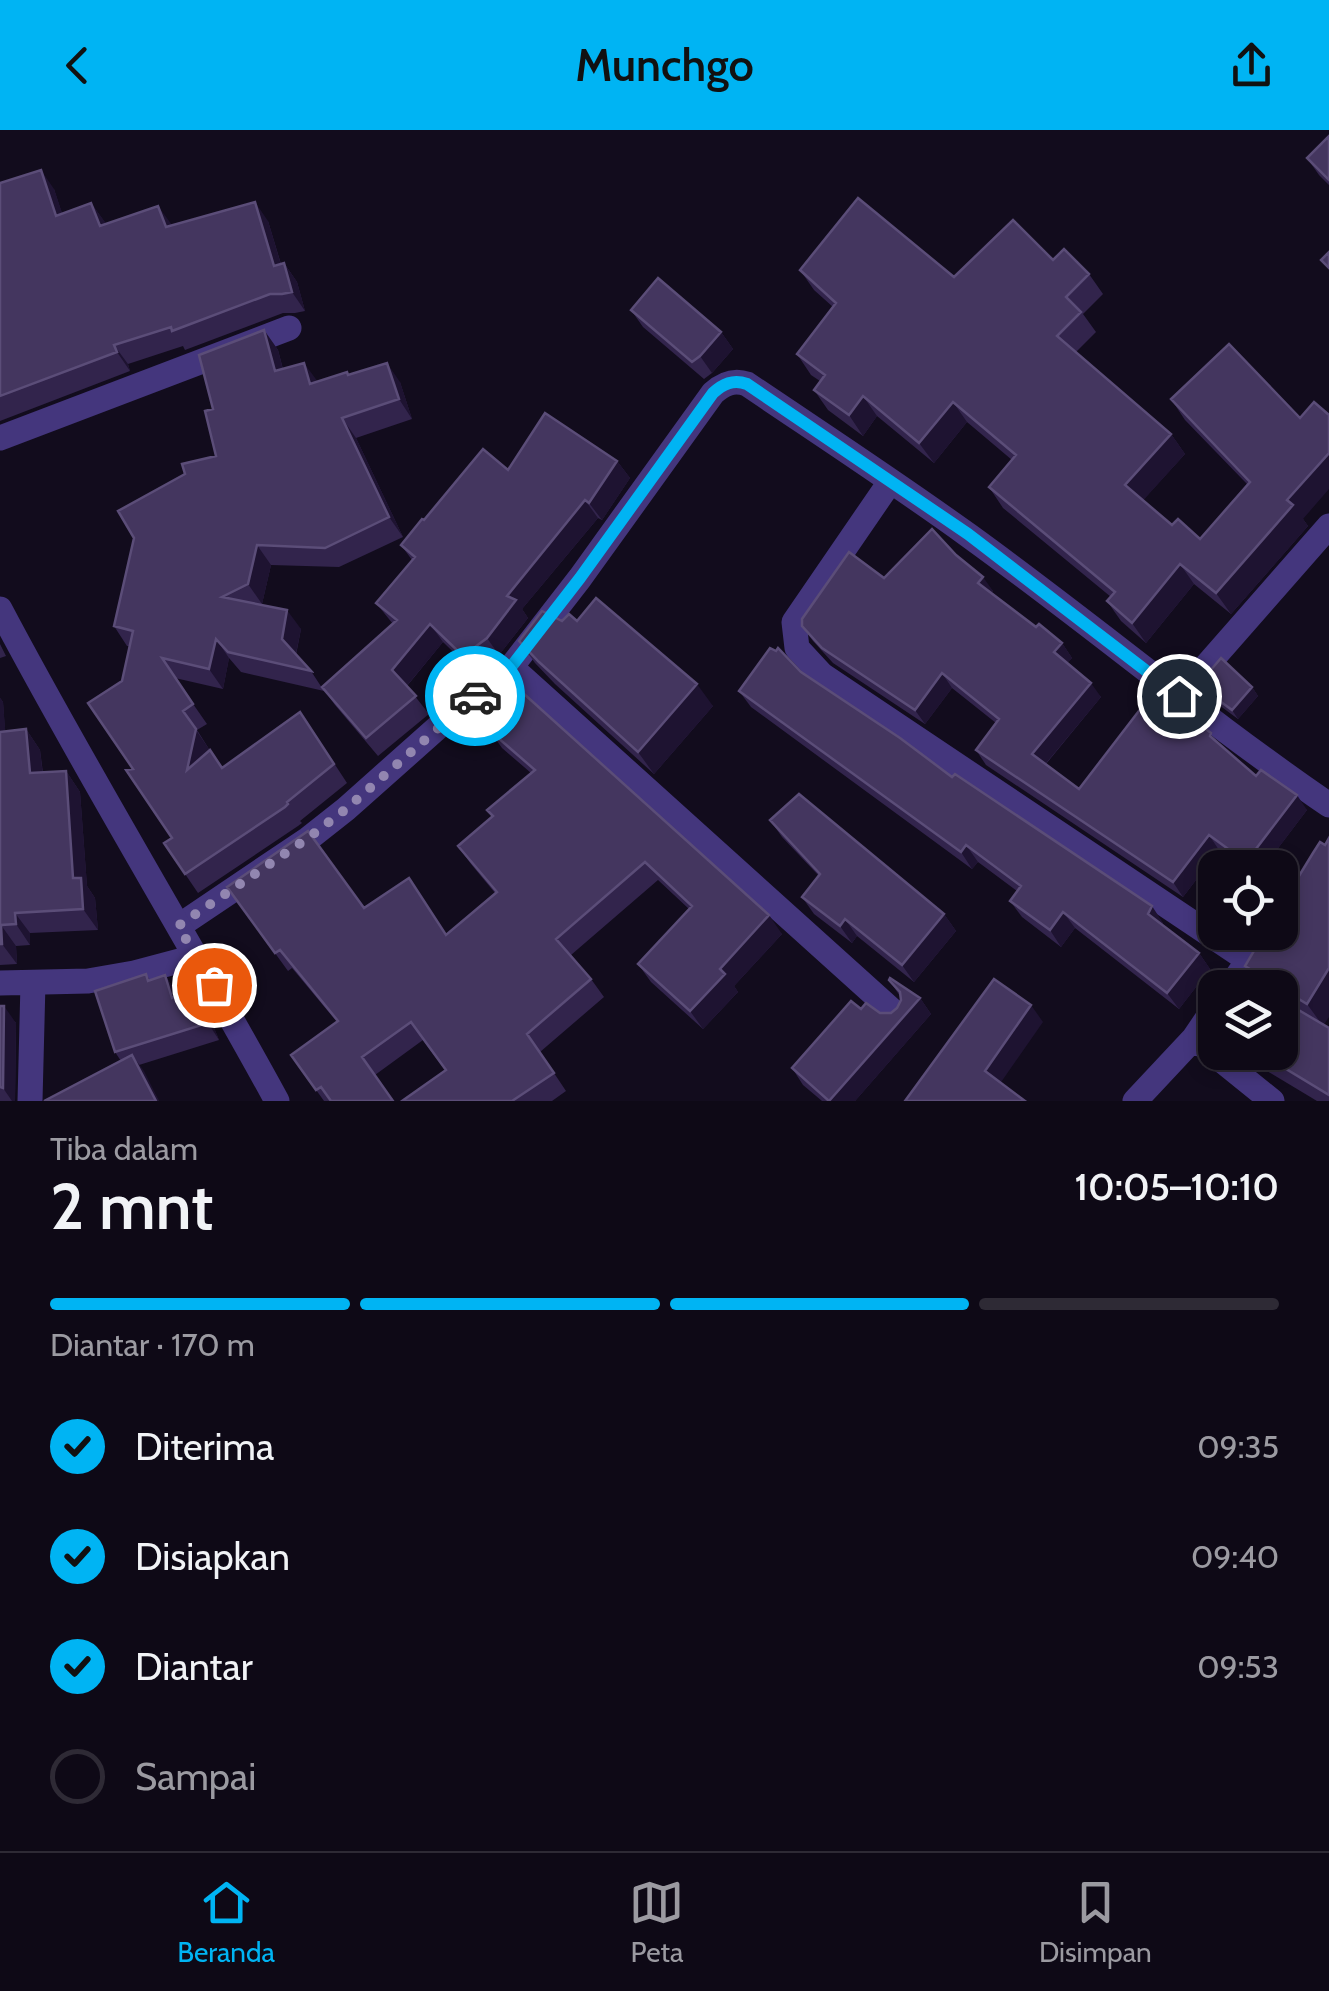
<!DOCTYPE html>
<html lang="id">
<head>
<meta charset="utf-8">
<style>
  :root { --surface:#0e0916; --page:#1c1723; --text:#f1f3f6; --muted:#9b9aa1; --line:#2e2a35; --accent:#00b4f3 }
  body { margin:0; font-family:Cabin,sans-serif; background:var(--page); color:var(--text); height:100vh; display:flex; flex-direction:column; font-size:38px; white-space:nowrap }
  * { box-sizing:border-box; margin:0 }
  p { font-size:32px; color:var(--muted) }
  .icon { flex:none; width:55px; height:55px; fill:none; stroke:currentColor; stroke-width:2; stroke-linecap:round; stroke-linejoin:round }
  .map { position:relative; height:971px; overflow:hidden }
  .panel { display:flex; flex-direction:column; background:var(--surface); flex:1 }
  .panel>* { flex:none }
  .buttons { position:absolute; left:1198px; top:720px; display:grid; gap:20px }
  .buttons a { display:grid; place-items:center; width:100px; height:100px; border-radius:20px; background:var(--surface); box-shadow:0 5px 15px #0003,0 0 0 2px var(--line); font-size:50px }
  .pin { position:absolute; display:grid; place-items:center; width:85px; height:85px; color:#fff; margin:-42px; border:5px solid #fff; border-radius:50%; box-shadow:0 2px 10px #0007 }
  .courier { position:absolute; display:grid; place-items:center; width:100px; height:100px; margin:-50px; border:8px solid #00b4f3; border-radius:50%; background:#fff; color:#222; box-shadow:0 2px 12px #0007 }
  .headline em { font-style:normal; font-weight:600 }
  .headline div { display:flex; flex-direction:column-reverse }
  .headline { display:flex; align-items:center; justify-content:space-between; height:170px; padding:0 50px }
  h1 { font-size:65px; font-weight:600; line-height:75px }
  .bar { display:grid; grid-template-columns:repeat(4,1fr); gap:15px 10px; align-content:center; height:120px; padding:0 50px }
  .bar i { height:12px; border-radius:8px; background:var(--line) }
  .bar .active { background:var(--accent) }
  .bar p { grid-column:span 4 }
  ol { padding:0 50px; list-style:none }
  li { display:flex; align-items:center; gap:30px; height:110px }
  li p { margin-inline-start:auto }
  li .icon { padding:10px; border-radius:50%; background:var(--accent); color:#111; stroke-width:4 }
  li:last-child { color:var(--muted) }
  li i { width:55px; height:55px; border:5px solid var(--line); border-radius:50% }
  header { display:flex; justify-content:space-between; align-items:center; height:130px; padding:0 50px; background:var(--accent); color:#111; font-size:45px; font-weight:600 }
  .tab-bar { display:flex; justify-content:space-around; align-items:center; height:140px; border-top:2px solid var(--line); background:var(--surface); font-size:28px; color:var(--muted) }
  .tab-bar a { display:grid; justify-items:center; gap:5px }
  .tab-bar .active { color:var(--accent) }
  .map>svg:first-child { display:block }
</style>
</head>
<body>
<header><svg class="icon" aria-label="back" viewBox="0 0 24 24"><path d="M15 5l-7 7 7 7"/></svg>Munchgo<svg class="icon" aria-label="share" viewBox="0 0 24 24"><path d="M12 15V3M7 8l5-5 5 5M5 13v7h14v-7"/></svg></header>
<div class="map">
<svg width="1329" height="971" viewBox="0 0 1329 971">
  <rect width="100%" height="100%" fill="#120c1d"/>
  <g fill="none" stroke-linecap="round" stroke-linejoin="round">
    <path stroke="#44367d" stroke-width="25" d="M0,308L289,198
      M890,352L794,492L797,518L822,545L1248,830
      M511,537L896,884
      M1179,567L1329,396
      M179,796L308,709L346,679L464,574L511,537L580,448L713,263C723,254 733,249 747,254C821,304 896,353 968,405C1090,493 1205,590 1329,675
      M0,853L88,851L134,843L198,826
      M1229,858L1268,802
      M1215,877L1194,908L1272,971
      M30,971L33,853
      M1135,971L1194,908"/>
    <path stroke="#44367d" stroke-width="25" d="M0,479C88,646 187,806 277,971"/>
  </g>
  <path fill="#32244c" d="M1329,6V55L1319,45L1307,28Z
    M0,53L54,59L62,84L91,73L106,94L172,95L268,91L281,134L284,133L297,152L305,181L295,183H283L185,220L183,216L128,234L130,241L0,291Z
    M1053,130L1089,144L1103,164L1083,184L1096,202L1076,222L1171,304L1185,324L1143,370L1172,395L1200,409L1247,354L1185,290L1171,269L1303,389L1308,396L1231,484L1194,454L1146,513L1121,491L1107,471L1111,467L1003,378L989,357L1012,330L967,292L934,333L877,286L863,306L828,280L814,260L820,251L811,245L797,224L833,177L814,160L800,140L954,147Z
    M631,180L721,202L733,219L712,243L704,249L643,197Z
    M264,200L278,220L283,239L317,251L347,242L349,245L400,252L412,289L356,308L403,407L339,437L271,435L262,474L260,475L301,499L296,525L311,541L324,561L241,542L229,528L223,559L175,548L207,594L197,600L209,619V620L222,638L313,601L347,653L300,691L302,693L298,696L198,763L164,713L172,708L133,639L122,551L129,516H127L114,496L216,326L213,279Z
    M617,331L630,348L602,390L598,388L522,479L528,488L499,525L476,544L443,512L407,556L429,584L378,626L335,575L322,557L393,494L376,473L412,430L401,415L424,390L508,340Z
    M956,425L993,461L991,463L1036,497L1062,513L1072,528L1067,533L1101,567L1046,634L1079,659L1219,614L1256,646L1307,680L1263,738H1244L1219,720L1183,767L986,635L976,620L996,593L952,558L925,594L833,533L813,511L802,496L884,448Z
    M562,491H577L713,576L654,644L555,554L535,533L519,511Z
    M0,514L6,526L0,528Z
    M801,542L1163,793L1162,794L1199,823L1210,839L1179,879L1075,798L1061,817L1022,787L1010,771L1017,761L978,732L972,739L751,577L739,561Z
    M1198,555L1252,557L1258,566L1238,589L1204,564Z
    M0,568L3,572L5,601L26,599L40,620L43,643L66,641L80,662L87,756L95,768L98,800L30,803V815L16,816L17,834L0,835Z
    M489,600L782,804L734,856L738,862L703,899L651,852L638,834L689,779L658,750L571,825L591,849L604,867L540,922L566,961L552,971H402L446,941L423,910L375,945L393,971H324L291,925L337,892L292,838L288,841L227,757L364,778L447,805L495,763L471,734L458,716L492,687L487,680L531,643L502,618Z
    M770,690L944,784L956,801L914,852L857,806L852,813L814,784L802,767L819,746L782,707Z
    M1325,715L1324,895L1329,898V971H1317L1267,941L1254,922H1280V858H1260L1245,836Z
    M146,844L150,850L165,845L178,866L206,878L219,910L139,935L159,971H44L121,931L115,922Z
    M889,850L920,868L931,884L855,971H822L803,955L792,938L861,879L880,883H891L897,878L901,870L900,866Z
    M0,876L16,893L15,971H0Z"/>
  <path fill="#1e1331" d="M41,40L54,59L70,106L56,86Z
    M255,72L268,91L287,155L274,136Z
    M91,73L105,92L114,115L100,96Z
    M158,76L172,95L166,97Z
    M284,133L297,152L305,181L292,162Z
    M264,200L278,220L288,260L275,241Z
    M721,202L733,219L712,243L700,226Z
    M114,215L128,234L130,241L117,222Z
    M304,233L318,252L310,254Z
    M387,233L400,252L412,289L399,269Z
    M863,266L877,286L863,306L849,285Z
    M953,272L967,292L934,333L919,313Z
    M342,288L356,308L403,407L389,387Z
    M1171,304L1185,324L1139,375L1125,355Z
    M1329,323V359L1303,389L1308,396L1231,484L1216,463L1287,370Z
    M617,331L630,348L602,390L589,373Z
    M585,370L598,388L522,479L528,488L499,525L487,508L507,466Z
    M257,415L271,435L262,474L248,454Z
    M1180,434L1194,454L1146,513L1132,493Z
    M983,447L993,461L988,468L978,453Z
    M287,480L301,499L295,528L282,509Z
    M430,494L443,512L405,558L392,540Z
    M216,509L229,528L223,559L209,539Z
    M1062,513L1072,528L1064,537L1054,522Z
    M942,543L952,558L925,594L915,580Z
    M1091,553L1101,567L1042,638L1032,624Z
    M697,554L713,576L654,644L638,622Z
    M1252,557L1258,566L1238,589L1232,580Z
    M0,568L3,572L7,623L0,613Z
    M183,581L209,619L200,659L187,640Z
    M26,599L40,620L45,664L30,643Z
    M66,641L80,662L87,756L95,768L98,800L83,779L73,748Z
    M1297,665L1307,680L1263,738H1250L1246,732Z
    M1209,705L1219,720L1183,767L1173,752Z
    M966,715L978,732L972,739L961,722Z
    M1152,776L1163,793L1160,800L1148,784Z
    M1063,782L1075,798L1061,817L1050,800Z
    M15,783L30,803V815L16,794Z
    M944,784L956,801L914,852L902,835Z
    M769,785L782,804L734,856L738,862L703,899L690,881L720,839Z
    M845,789L857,806L852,813L840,796Z
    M1,795L16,816L17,834L2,814Z
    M1199,823L1210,839L1179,879L1167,863Z
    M1329,838V887L1323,896L1307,874Z
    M165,845L176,862L184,885L172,868Z
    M194,861L206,878L219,910L208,893Z
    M920,868L931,884L855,971H830Z
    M1031,875L1043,892L997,958L985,941Z
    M4,876L16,893L15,971H12L3,958Z
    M132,925L144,941L159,971H156Z"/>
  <path fill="#44365f" stroke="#5b4d78" stroke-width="2.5" d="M1329,6V50L1307,28Z
    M41,40L56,86L91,73L100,96L158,76L166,97L255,72L274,136L284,133L292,162L282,164H270L172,201L171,197L114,215L117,222L0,266V53Z
    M858,68L954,147L1013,90L1053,130L1064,119L1089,144L1066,167L1081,182L1057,206L1171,304L1125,355L1172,395L1178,389L1200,409L1250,352L1171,269L1229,214L1300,288L1314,272L1329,285V323L1287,370L1293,375L1216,463L1180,434L1132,493L1107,471L1115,462L989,357L1016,325L953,272L919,313L863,266L849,285L814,260L825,245L797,224L836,173L800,140Z
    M1329,122V138L1321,130Z
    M658,148L721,202L700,226L692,232L631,180Z
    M264,200L275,241L304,233L310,254L347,242L348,245L387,233L399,269L342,288L389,387L325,418L257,415L248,454L222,467L287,480L282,509L311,541L228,522L216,509L209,539L162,528L193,574L183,581L196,599L187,640L210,620L222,638L300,582L334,634L287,672L288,674L285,677L185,744L164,713L172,708L126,640L133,639L88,573L122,551L133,501L114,496L134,408L118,381L185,344L182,334L216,326L205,281L213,279L199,225Z
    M545,283L617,331L589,373L585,370L507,466L516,470L487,508L463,526L430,494L392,540L416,566L366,608L322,557L397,490L376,473L415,427L401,415L422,389L424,390L483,319L508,340Z
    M932,399L956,425L983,447L978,453L1036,497L1039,494L1062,513L1054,522L1091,553L1032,624L1079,659L1155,560L1211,603L1210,606L1256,646L1261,640L1297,665L1246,732L1209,705L1173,752L976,620L999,589L942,543L915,580L822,518L802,496V489L849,422L884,448Z
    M596,468L697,554L638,622L539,532L519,511L542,481L562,491L569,484L577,491Z
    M770,518L776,521L778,518L801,542L900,608L952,647L955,644L1152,776L1148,784L1199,823L1167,863L1063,782L1050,800L1010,771L1021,756L966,715L961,722L739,561Z
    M1221,528L1252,557L1232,580L1198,555Z
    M523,563L769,785L720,839L725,844L690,881L638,834L692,776L645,732L556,809L591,849L527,904L554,943L512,971H402L446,940L411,892L362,927L393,971H331L321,957L316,960L291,925L338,891L280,820L275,823L227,757L308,701L364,778L409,748L446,805L497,762L458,716L493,686L487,680L535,640L489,600Z
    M26,599L30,643L66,641L73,748H81L83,779L15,783L16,794L1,795L2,814H0V602Z
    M799,664L944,784L902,835L845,789L840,796L802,767L820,744L770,690Z
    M1329,708V838L1307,874L1245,836L1265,802H1280V777L1313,723L1320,712L1325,715Z
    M146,844L148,851L165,845L172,868L194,861L208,893L115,922L95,861Z
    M890,848L920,868L829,971L792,938L851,871L861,879L866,873L880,883H891L897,878L901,870L900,862L889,850Z
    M994,849L1031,875L985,941L1025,971H905Z
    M1280,869L1329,898V965L1258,922H1280Z
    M0,876H4L3,958L0,957Z
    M132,925L156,971H44Z"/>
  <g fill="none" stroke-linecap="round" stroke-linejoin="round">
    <path stroke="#9286b0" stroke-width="10" stroke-dasharray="0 18" d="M214,855L178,796L308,708L346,679L475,566"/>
    <path stroke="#00b4f3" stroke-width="12" d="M475,566L511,537L580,448L713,263C723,254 733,249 747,254L968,404L1179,566"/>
  </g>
</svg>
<div class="buttons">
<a><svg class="icon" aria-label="locate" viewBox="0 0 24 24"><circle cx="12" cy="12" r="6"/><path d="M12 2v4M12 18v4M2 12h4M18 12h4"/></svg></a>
<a><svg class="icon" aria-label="layers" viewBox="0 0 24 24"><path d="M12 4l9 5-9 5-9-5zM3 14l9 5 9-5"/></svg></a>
</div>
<div class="pin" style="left:214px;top:855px;background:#ea580c"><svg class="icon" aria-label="bag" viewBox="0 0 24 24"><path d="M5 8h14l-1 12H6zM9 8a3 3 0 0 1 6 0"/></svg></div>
<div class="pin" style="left:1179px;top:566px;background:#1f2937"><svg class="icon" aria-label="home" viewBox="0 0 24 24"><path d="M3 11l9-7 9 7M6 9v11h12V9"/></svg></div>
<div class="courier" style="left:475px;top:566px"><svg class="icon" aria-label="car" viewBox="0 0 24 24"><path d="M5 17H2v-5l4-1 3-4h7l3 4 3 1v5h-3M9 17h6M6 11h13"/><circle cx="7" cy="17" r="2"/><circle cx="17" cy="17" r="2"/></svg></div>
</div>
<section class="panel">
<div class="headline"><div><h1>2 mnt</h1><p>Tiba dalam</p></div><em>10:05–10:10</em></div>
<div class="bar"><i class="active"></i><i class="active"></i><i class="active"></i><i></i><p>Diantar · 170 m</p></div>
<ol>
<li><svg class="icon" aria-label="check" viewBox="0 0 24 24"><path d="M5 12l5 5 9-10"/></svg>Diterima<p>09:35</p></li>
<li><svg class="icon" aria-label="check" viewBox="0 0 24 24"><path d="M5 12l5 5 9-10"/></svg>Disiapkan<p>09:40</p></li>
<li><svg class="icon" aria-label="check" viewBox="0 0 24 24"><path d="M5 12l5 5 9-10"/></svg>Diantar<p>09:53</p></li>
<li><i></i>Sampai</li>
</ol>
</section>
<nav class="tab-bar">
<a class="active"><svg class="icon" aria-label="home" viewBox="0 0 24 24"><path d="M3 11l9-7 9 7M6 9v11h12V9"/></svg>Beranda</a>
<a><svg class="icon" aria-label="map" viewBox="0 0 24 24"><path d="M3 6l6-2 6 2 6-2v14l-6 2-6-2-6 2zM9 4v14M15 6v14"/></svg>Peta</a>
<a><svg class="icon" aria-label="saved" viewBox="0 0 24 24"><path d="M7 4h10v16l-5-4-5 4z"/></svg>Disimpan</a>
</nav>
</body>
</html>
